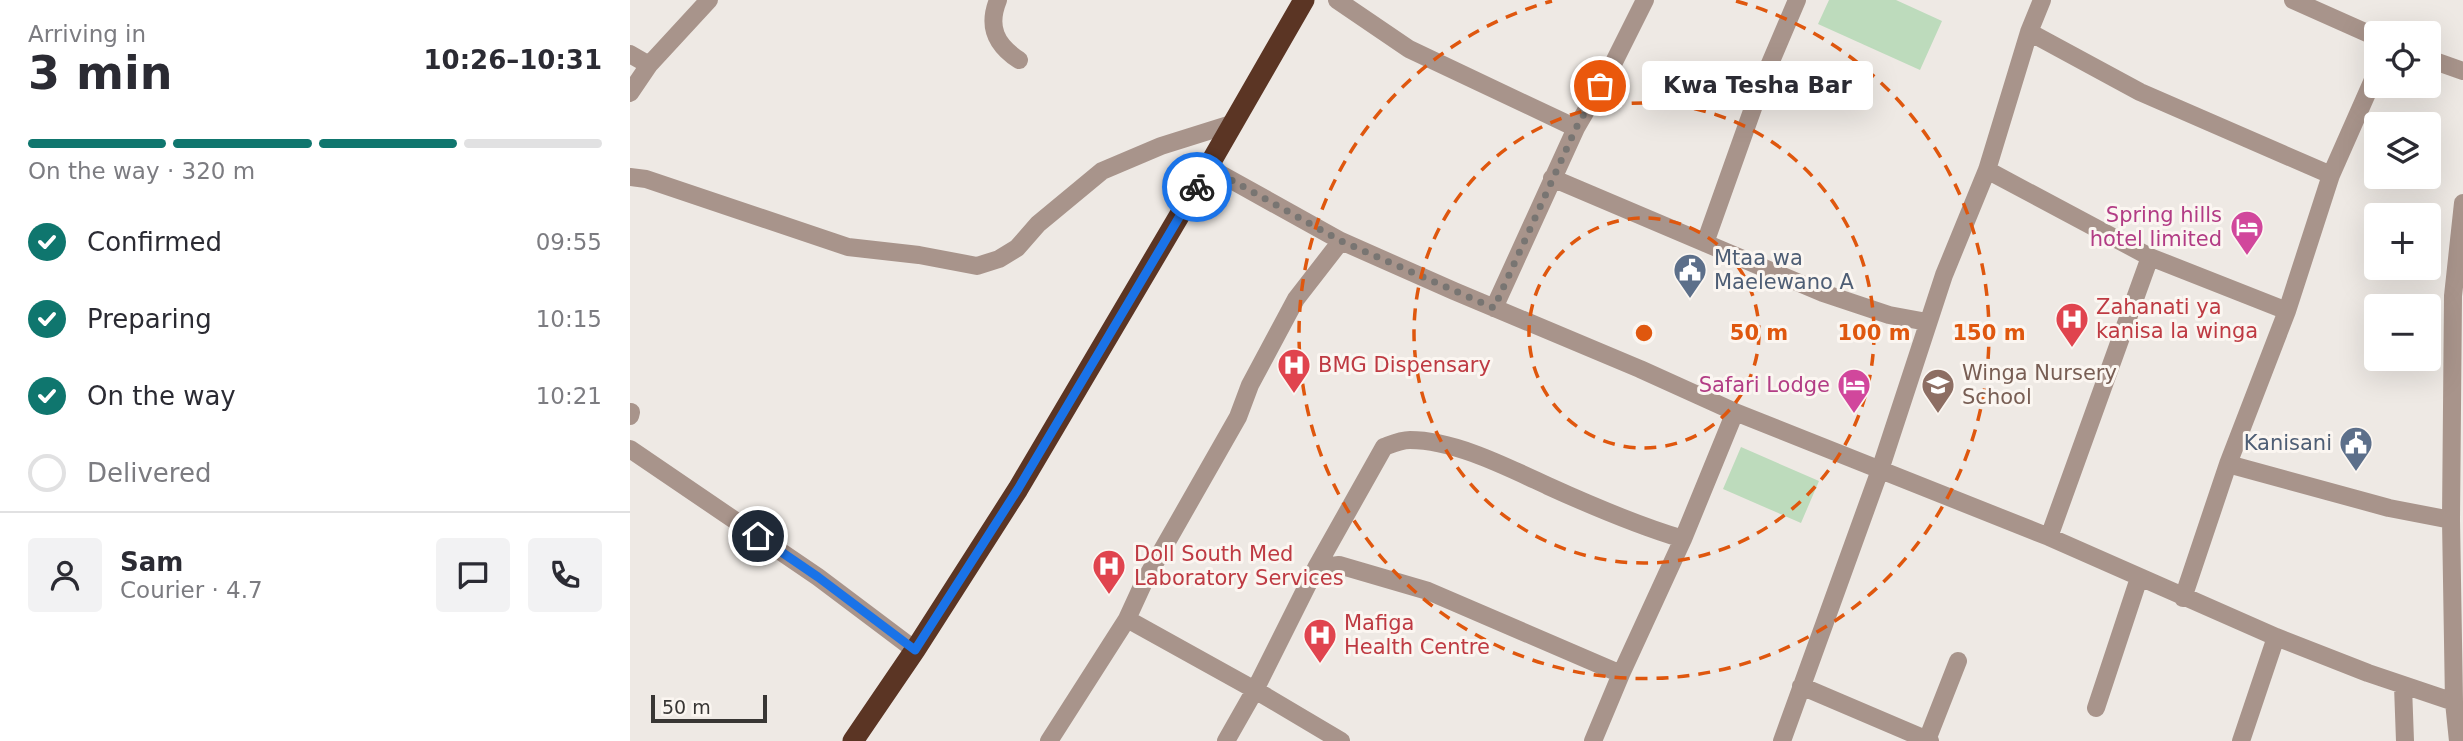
<!DOCTYPE html>
<html lang="en">
<head>
<meta charset="utf-8">
<style>
  :root { --surface:#fff; --page:#f2f2f3; --text:#2b2b33; --muted:#7c7c81; --line:#e1e1e2; --accent:#0f766e }
  body { margin:0; font-family:"DejaVu Sans",sans-serif; background:var(--page); color:var(--text); height:100vh; display:flex; flex-direction:column; font-size:26px; white-space:nowrap }
  * { box-sizing:border-box; margin:0 }
  p { font-size:23px; color:var(--muted) }
  .icon { flex:none; width:38px; height:38px; fill:none; stroke:currentColor; stroke-width:2; stroke-linecap:round; stroke-linejoin:round }
  .map { position:relative; flex:1; overflow:hidden }
  .details { display:flex; flex-direction:column; background:var(--surface); width:630px }
  .details>* { flex:none }
  .controls { position:absolute; left:1734px; top:21px; display:grid; gap:14px }
  .controls a { display:grid; place-items:center; width:77px; height:77px; border-radius:7px; background:var(--surface); box-shadow:0 7px 28px #0002; font-size:35px }
  .scale { position:absolute; left:21px; bottom:18px; width:116px; box-sizing:border-box; padding-left:7px; border:4px solid #383634; border-top:0; font-size:19px; line-height:24px; white-space:nowrap; color:#383634; -webkit-text-stroke:5px #fbf6f1; paint-order:stroke }
  .pin { position:absolute; display:grid; place-items:center; width:60px; height:60px; color:#fff; margin:-30px; border:4px solid #fff; border-radius:50%; box-shadow:0 2px 7px #0007 }
  .courier { position:absolute; display:grid; place-items:center; width:70px; height:70px; margin:-35px; border:5px solid #1a73e8; border-radius:50%; background:#fff; color:#222; box-shadow:0 2px 9px #0007 }
  .bubble { position:absolute; height:49px; border-radius:7px; background:var(--surface); box-shadow:0 7px 28px #0002; font-size:23px; font-weight:700; line-height:49px; text-align:center }
  .summary em { font-style:normal; font-weight:700 }
  .summary div { display:flex; flex-direction:column-reverse }
  .summary { display:flex; align-items:center; justify-content:space-between; height:119px; padding:0 28px }
  h1 { font-size:46px; font-weight:700; line-height:52px }
  .bar { display:grid; grid-template-columns:repeat(4,1fr); gap:10px 7px; align-content:center; height:84px; padding:0 28px }
  .bar i { height:9px; border-radius:5px; background:var(--line) }
  .bar .current { background:var(--accent) }
  .bar p { grid-column:span 4 }
  .line { display:flex; align-items:center; gap:18px; padding:0 28px; border-top:2px solid var(--line) }
  .line div { flex:1 }
  .round { display:grid; place-items:center; flex:none; width:74px; height:74px; border-radius:7px; background:var(--page) }
  ol { padding:0 28px; list-style:none }
  li { display:flex; align-items:center; gap:21px; height:77px }
  li p { margin-inline-start:auto }
  li .icon { padding:7px; border-radius:50%; background:var(--accent); color:#fff; stroke-width:4 }
  li:last-child { color:var(--muted) }
  li i { width:38px; height:38px; border:4px solid var(--line); border-radius:50% }
  main { display:flex; flex:1; min-height:0 }
  .map>svg:first-child { display:block }
</style>
</head>
<body>
<main>
<section class="details">
<div class="summary"><div><h1>3 min</h1><p>Arriving in</p></div><em>10:26–10:31</em></div>
<div class="bar"><i class="current"></i><i class="current"></i><i class="current"></i><i></i><p>On the way · 320 m</p></div>
<ol>
<li><svg class="icon" aria-label="check" viewBox="0 0 24 24"><path d="M5 12l5 5 9-10"/></svg>Confirmed<p>09:55</p></li>
<li><svg class="icon" aria-label="check" viewBox="0 0 24 24"><path d="M5 12l5 5 9-10"/></svg>Preparing<p>10:15</p></li>
<li><svg class="icon" aria-label="check" viewBox="0 0 24 24"><path d="M5 12l5 5 9-10"/></svg>On the way<p>10:21</p></li>
<li><i></i>Delivered</li>
</ol>
<div class="line" style="height:126px"><a class="round"><svg class="icon" aria-label="person" viewBox="0 0 24 24"><circle cx="12" cy="8" r="4"/><path d="M4 21q1-7 8-7t8 7"/></svg></a><div><b>Sam</b><p>Courier · 4.7</p></div><a class="round"><svg class="icon" aria-label="chat" viewBox="0 0 24 24"><path d="M4 5h16v11H9l-5 4z"/></svg></a><a class="round"><svg class="icon" aria-label="phone" viewBox="0 0 24 24"><path d="M5 4h4l2 5-3 2q2 4 5 5l2-3 5 2v4C11 20 4 13 5 4z"/></svg></a></div>
</section>
<div class="map">
<svg width="1833" height="741" viewBox="0 0 1833 741">
  <rect width="100%" height="100%" fill="#eee9e4"/>
  <path fill="#bddbbc" d="M1199,0H1266L1312,21L1290,70L1188,24Z
    M1111,447L1189,481L1171,523L1093,489Z"/>
  <g fill="none" stroke-linecap="round" stroke-linejoin="round">
    <path stroke="#a8948b" stroke-width="18" d="M368,0C357,27 366,45 389,60
      M707,0L779,49L946,128
      M1663,0L1746,37
      M1399,32L1510,92L1701,175
      M0,54L19,65
      M1799,59L1833,71
      M0,93L19,65L79,0
      M578,167L711,241L824,291L1010,369L1105,412L1419,537L1646,637L1738,673L1824,702
      M1357,170L1520,257
      M0,177L16,179L218,247L289,255L347,266L369,259L387,248L408,224L472,171L531,146L601,124
      M922,178L1193,293L1259,315L1297,322
      M1075,243L1133,80L1167,0
      M864,308L946,128L982,66L1015,0
      M0,416L1,412
      M0,449L188,577L285,650
      M1598,464L1759,508L1821,520
      M1419,537L1520,257L1657,311
      M686,568L709,565L798,591L991,674
      M1553,598L1598,464L1657,311L1701,175L1746,73
      M497,619L625,690L711,741
      M1171,686L1300,741
      M1773,686L1775,741
      M1466,708L1509,578
      M1297,740L1328,661
      M419,741L497,619L514,582L608,417L620,385L666,299L711,241
      M596,741L625,690L686,568L754,447C762,444 770,440 780,440C824,440 877,467 918,486C962,506 1006,525 1053,539
      M963,741L991,674L1053,539L1105,412
      M1152,741L1250,470L1314,275L1357,170L1399,32L1412,0
      M1611,741L1646,637
      M1828,741L1824,702L1821,520L1823,296L1833,203"/>
    <path stroke="#5b3524" stroke-width="21" d="M223,741L285,650L388,489L578,167L674,0"/>
  </g>
  <g fill="none" stroke-linecap="round" stroke-linejoin="round">
    <path stroke="#787572" stroke-width="7" stroke-dasharray="0 12.6" d="M567,187L578,167L711,241L864,308L946,128L970,86"/>
    <path stroke="#1a73e8" stroke-width="9" d="M128,536L188,577L285,650L388,489L567,187"/>
  </g>
  <g fill="none" stroke="#df570e" stroke-width="3.5" stroke-dasharray="12 9">
    <circle cx="1014" cy="333" r="115"/>
    <circle cx="1014" cy="333" r="230"/>
    <path d="M1106 1A345 345 0 1 1 922 1"/>
  </g>
  <defs>
    <symbol id="hotel-pin" viewBox="-11 -11 22 30"><path d="M0 17L-7.5 6A9.5 9.5 0 1 1 7.5 6Z" fill="#d1479c" stroke="#fbf6f1"/><path d="M-6-4.5h1.5V1H6V5H4.5V3h-9V5H-6ZM-4 0a1.8 1.8 0 1 1 3.6 0ZM.5 0V-2.5h3Q6-2.5 6 0Z" fill="#fff"/></symbol>
    <symbol id="civic-pin" viewBox="-11 -11 22 30"><path d="M0 17L-7.5 6A9.5 9.5 0 1 1 7.5 6Z" fill="#5c6f8a" stroke="#fbf6f1"/><path d="M-.6-6.5H3V-4.5H.6V-3L4-1V1h2V6H-6V1h2V-1L-.6-3ZM-1.2 2.5V6h2.4V2.5Z" fill="#fff"/></symbol>
    <symbol id="hospital-pin" viewBox="-11 -11 22 30"><path d="M0 17L-7.5 6A9.5 9.5 0 1 1 7.5 6Z" fill="#e0444e" stroke="#fbf6f1"/><path d="M-5-5h3v3.5h4V-5h3V5h-3V1.5h-4V5h-3Z" fill="#fff"/></symbol>
    <symbol id="school-pin" viewBox="-11 -11 22 30"><path d="M0 17L-7.5 6A9.5 9.5 0 1 1 7.5 6Z" fill="#8d6e63" stroke="#fbf6f1"/><path d="M0-5L7-2L0 1L-7-2ZM-4 1L0 2.5L4 1V4Q0 6-4 4Z" fill="#fff"/></symbol>
  </defs>
  <g fill-rule="evenodd">
    <use href="#hotel-pin" x="1598" y="208" width="38" height="52"/>
    <use href="#civic-pin" x="1041" y="251" width="38" height="52"/>
    <use href="#hospital-pin" x="1423" y="300" width="38" height="52"/>
    <use href="#hospital-pin" x="645" y="346" width="38" height="52"/>
    <use href="#hotel-pin" x="1205" y="366" width="38" height="52"/>
    <use href="#school-pin" x="1289" y="366" width="38" height="52"/>
    <use href="#civic-pin" x="1707" y="424" width="38" height="52"/>
    <use href="#hospital-pin" x="460" y="547" width="38" height="52"/>
    <use href="#hospital-pin" x="671" y="616" width="38" height="52"/>
  </g>
  <g text-anchor="middle" dominant-baseline="central" stroke-width="6" stroke-linejoin="round" paint-order="stroke">
    <g font-size="21" fill="#b23c85" stroke="#fbf6f1" text-anchor="end">
      <text x="1592" y="215">Spring hills<tspan x="1592" dy="24">hotel limited</tspan></text>
      <text x="1200" y="385">Safari Lodge</text>
    </g>
    <g font-size="21" fill="#4e5e75" stroke="#fbf6f1" text-anchor="start">
      <text x="1084" y="258">Mtaa wa<tspan x="1084" dy="24">Maelewano A</tspan></text>
      <text x="1702" y="443" text-anchor="end">Kanisani</text>
    </g>
    <g font-size="21" fill="#be3a42" stroke="#fbf6f1" text-anchor="start">
      <text x="1466" y="307">Zahanati ya<tspan x="1466" dy="24">kanisa la winga</tspan></text>
      <text x="688" y="365">BMG Dispensary</text>
      <text x="504" y="554">Doll South Med<tspan x="504" dy="24">Laboratory Services</tspan></text>
      <text x="714" y="623">Mafiga<tspan x="714" dy="24">Health Centre</tspan></text>
    </g>
    <g font-size="21" fill="#785e54" stroke="#fbf6f1" text-anchor="start">
      <text x="1332" y="373">Winga Nursery<tspan x="1332" dy="24">School</tspan></text>
    </g>
  </g>
  <circle cx="1014" cy="333" r="10" fill="#df570e" stroke="#fbf6f1" stroke-width="3.5"/>
  <g font-size="21" text-anchor="middle" font-weight="bold" fill="#df570e" stroke="#fbf6f1" stroke-width="6" stroke-linejoin="round" paint-order="stroke">
    <text x="1129" y="340">50 m</text>
    <text x="1244" y="340">100 m</text>
    <text x="1359" y="340">150 m</text>
  </g>
</svg>
<div class="controls">
<a><svg class="icon" aria-label="locate" viewBox="0 0 24 24"><circle cx="12" cy="12" r="6"/><path d="M12 2v4M12 18v4M2 12h4M18 12h4"/></svg></a>
<a><svg class="icon" aria-label="layers" viewBox="0 0 24 24"><path d="M12 4l9 5-9 5-9-5zM3 14l9 5 9-5"/></svg></a>
<a>+</a>
<a>−</a>
</div>
<div class="scale">50 m</div>
<div class="pin" style="left:970px;top:86px;background:#ea580c"><svg class="icon" aria-label="bag" viewBox="0 0 24 24"><path d="M5 8h14l-1 12H6zM9 8a3 3 0 0 1 6 0"/></svg></div>
<div class="pin" style="left:128px;top:536px;background:#1f2937"><svg class="icon" aria-label="home" viewBox="0 0 24 24"><path d="M3 11l9-7 9 7M6 9v11h12V9"/></svg></div>
<div class="courier" style="left:567px;top:187px"><svg class="icon" aria-label="bike" viewBox="0 0 24 24"><circle cx="6" cy="16" r="4"/><circle cx="18" cy="16" r="4"/><path d="M6 16l4-8h5l3 8M10 8l3 8H6M13 5h3"/></svg></div>
<div class="bubble" style="left:1012px;top:61px;width:231px">Kwa Tesha Bar</div>
</div>
</main>
</body>
</html>
